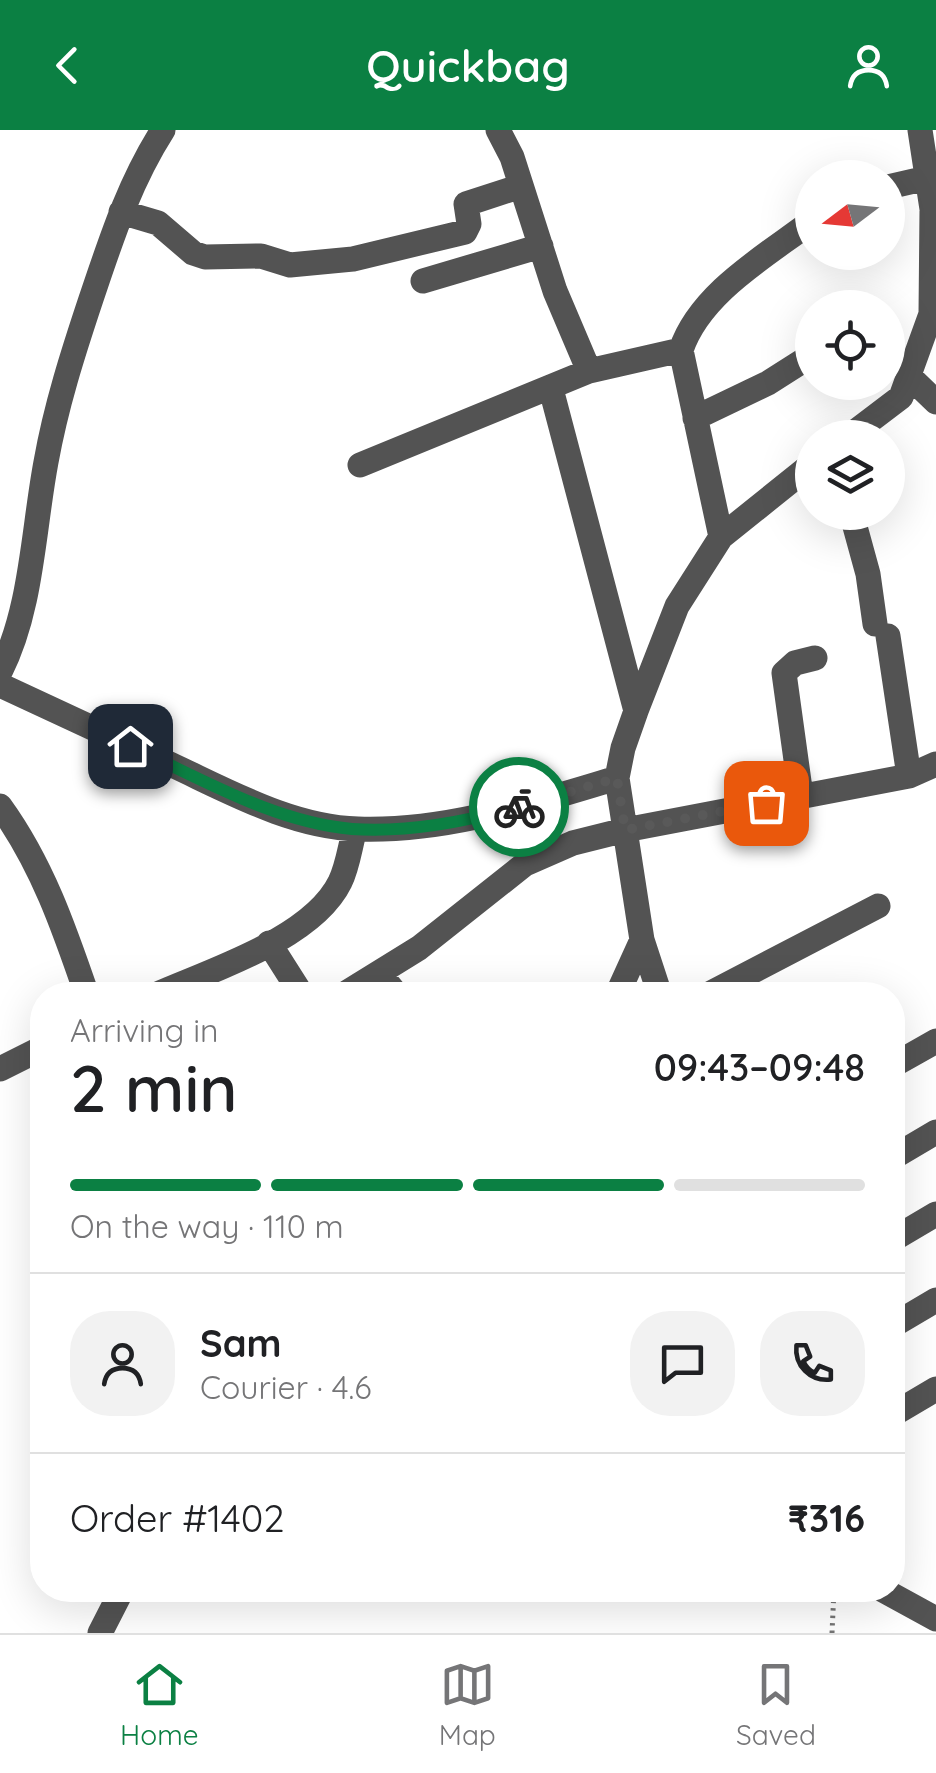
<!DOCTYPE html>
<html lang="en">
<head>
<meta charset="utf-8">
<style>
  :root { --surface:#fff; --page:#f2f2f2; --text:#202124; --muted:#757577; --line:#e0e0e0; --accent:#0b8043 }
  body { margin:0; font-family:Quicksand,sans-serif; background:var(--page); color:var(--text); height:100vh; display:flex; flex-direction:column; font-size:38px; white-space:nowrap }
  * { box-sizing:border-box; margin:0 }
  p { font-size:32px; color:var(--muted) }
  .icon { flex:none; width:55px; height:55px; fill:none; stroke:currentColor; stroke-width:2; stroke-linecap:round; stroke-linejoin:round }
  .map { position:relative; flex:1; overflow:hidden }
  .sheet { position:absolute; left:30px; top:852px; width:875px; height:620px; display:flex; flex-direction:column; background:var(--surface); border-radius:40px; box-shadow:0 10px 40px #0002 }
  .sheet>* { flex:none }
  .needle { width:65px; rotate:254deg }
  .buttons { position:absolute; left:795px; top:30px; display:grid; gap:20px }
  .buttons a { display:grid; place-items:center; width:110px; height:110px; border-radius:50%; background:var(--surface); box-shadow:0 10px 40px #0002; font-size:50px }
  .pin { position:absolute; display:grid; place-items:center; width:85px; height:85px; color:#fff; margin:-42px; border-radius:20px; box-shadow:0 5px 15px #0006 }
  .courier { position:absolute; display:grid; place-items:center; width:100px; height:100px; margin:-50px; border:8px solid #0b8043; border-radius:50%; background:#fff; color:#222; box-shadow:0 2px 12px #0007 }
  .head em { font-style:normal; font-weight:600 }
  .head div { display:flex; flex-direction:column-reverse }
  .head { display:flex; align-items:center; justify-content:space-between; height:170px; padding:0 40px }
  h1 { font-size:65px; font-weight:600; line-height:75px }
  .bar { display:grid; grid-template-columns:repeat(4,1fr); gap:15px 10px; align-content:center; height:120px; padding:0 40px }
  .bar i { height:12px; border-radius:8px; background:var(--line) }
  .bar .selected { background:var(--accent) }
  .bar p { grid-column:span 4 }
  .line { display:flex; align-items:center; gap:25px; padding:0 40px; border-top:2px solid var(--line) }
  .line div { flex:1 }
  .round { display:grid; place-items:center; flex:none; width:105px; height:105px; border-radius:40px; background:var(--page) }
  header { display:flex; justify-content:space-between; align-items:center; height:130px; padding:0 40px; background:var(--accent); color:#fff; font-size:45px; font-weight:600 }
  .dock { display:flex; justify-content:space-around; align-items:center; height:140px; border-top:2px solid var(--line); background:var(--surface); font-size:28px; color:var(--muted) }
  .dock a { display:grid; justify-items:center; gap:5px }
  .dock .selected { color:var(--accent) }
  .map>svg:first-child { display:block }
</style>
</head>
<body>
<header><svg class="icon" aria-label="back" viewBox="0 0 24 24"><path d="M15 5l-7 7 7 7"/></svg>Quickbag<svg class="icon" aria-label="person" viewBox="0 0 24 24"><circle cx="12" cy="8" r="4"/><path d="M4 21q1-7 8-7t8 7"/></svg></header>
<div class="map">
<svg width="936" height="1503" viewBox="0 0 936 1503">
  <rect width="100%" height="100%" fill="#fff"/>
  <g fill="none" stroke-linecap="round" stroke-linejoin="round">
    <path stroke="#757575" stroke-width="5" stroke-dasharray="2.5 5" stroke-linecap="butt" d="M832,1503L834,1460"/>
    <path stroke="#535353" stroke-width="25" d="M498,0L512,27L555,161L589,241L681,220L721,407
      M888,57L927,48
      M121,82L158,93L193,123L205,127L261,126L290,135L353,129L465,102L469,94L466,74L521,56
      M423,151L541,116
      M681,220C700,163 766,126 812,91
      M909,246L936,272
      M551,259L636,581
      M695,288L768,253L812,225
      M847,308L901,267L931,184L932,79L920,0
      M360,335L589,241
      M851,382L868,444L875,494
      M888,506L909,646
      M0,542C32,479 33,401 46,332C56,276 73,223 91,169C111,110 129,53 163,0
      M0,555C57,582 115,608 172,635C230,662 292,697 358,699C447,702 533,673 617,648
      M801,666L784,543L795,533L815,528
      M0,676C42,734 64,798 87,865
      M642,810L660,865
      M269,813L302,865
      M379,843L397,865
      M155,865C211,840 312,809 340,752C348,736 350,716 355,699
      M343,865L419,818L525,734L573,713L625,700L909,646L936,634
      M617,865L642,810L617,648L623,618L636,581L677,476L721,407L812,334
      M707,865L878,776
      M892,936L936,911
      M0,939L42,918
      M892,1028L936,1002
      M892,1110L936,1084
      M892,1196L936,1170
      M892,1285L936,1259
      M883,1460L936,1489
      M100,1503L122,1460"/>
  </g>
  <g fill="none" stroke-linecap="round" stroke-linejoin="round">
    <path stroke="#595959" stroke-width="10" stroke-dasharray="0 18" d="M519,677L617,648L625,700L766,673"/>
    <path stroke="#0b8043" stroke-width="12" d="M130,616C201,648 273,692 352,699C406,703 468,691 519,677"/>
  </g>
</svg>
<div class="buttons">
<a><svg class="needle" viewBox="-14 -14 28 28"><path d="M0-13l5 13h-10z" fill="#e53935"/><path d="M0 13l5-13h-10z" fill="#757577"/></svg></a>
<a><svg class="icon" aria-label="locate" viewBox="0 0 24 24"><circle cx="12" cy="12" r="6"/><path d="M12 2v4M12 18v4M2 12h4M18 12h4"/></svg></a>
<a><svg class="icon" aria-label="layers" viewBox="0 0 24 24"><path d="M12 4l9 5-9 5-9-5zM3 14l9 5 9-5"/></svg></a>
</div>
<div class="pin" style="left:766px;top:673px;background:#ea580c"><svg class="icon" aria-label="bag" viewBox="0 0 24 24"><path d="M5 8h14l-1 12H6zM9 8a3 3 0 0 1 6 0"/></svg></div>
<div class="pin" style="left:130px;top:616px;background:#1f2937"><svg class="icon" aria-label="home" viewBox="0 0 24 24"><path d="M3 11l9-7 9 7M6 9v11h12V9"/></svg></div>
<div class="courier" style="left:519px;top:677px"><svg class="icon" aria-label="bike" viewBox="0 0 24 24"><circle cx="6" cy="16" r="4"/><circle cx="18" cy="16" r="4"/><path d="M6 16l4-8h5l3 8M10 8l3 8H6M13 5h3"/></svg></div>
<section class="sheet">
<div class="head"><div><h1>2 min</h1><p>Arriving in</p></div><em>09:43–09:48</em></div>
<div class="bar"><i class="selected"></i><i class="selected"></i><i class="selected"></i><i></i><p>On the way · 110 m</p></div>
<div class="line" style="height:180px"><a class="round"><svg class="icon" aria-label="person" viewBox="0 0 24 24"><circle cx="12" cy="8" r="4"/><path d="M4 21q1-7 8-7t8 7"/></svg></a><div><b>Sam</b><p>Courier · 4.6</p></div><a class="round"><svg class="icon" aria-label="chat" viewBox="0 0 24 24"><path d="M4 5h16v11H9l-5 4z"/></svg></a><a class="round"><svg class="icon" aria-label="phone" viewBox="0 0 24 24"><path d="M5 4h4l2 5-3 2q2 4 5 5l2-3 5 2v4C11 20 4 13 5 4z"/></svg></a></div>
<div class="line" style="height:130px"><div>Order #1402</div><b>₹316</b></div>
</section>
</div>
<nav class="dock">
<a class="selected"><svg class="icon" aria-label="home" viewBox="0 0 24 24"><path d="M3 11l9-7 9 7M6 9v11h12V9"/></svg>Home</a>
<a><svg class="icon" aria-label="map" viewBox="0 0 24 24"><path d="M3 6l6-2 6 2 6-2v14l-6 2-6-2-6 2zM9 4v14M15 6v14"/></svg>Map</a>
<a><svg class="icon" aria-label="saved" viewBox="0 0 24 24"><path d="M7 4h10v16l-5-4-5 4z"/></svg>Saved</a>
</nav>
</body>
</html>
